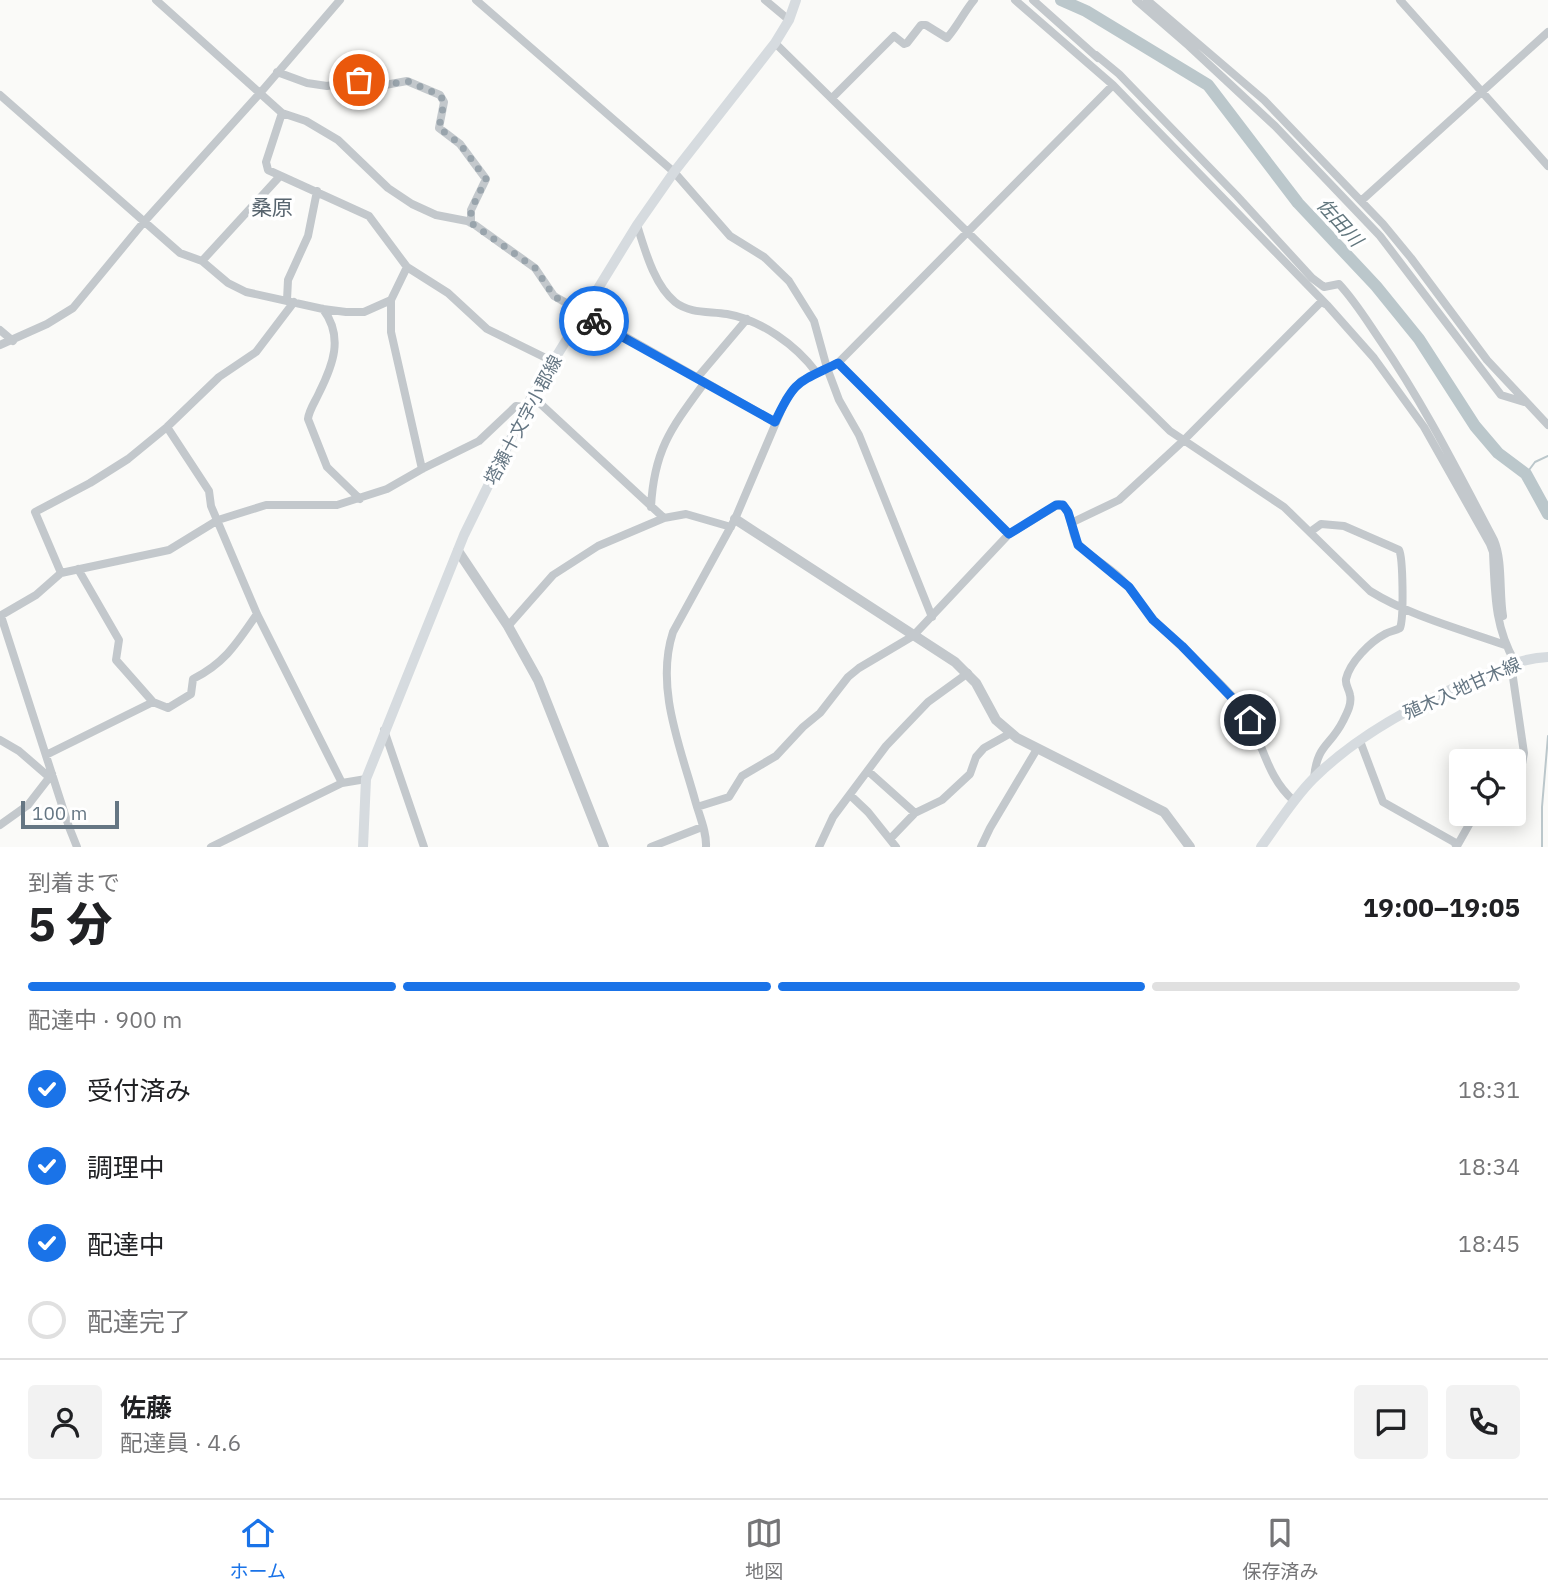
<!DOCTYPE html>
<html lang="ja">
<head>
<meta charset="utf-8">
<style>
  :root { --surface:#fff; --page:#f2f2f2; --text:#202124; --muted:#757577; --line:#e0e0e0; --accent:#1a73e8 }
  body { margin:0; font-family:"IBM Plex Sans","Noto Sans JP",sans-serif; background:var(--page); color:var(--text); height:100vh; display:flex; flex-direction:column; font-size:26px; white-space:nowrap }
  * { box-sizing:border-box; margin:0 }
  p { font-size:23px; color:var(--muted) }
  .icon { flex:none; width:38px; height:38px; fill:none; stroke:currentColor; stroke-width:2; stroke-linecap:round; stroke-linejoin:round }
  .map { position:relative; height:847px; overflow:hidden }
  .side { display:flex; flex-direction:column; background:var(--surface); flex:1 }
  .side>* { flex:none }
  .tools { position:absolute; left:1449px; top:749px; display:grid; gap:14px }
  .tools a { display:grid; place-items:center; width:77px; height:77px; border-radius:7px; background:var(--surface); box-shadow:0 4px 18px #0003; font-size:35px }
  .scale { position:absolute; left:21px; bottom:18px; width:98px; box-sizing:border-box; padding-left:7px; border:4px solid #657683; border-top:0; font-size:19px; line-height:24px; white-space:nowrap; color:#657683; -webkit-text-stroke:5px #fff; paint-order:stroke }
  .pin { position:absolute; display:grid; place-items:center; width:60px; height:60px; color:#fff; margin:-30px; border:4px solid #fff; border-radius:50%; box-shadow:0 2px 7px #0007 }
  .courier { position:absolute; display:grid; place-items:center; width:70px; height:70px; margin:-35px; border:5px solid #1a73e8; border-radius:50%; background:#fff; color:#222; box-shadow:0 2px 9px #0007 }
  .head em { font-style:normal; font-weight:800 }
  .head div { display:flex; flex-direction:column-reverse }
  .head { display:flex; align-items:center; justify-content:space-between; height:119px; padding:0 28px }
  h1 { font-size:46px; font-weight:800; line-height:52px }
  .bar { display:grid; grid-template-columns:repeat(4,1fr); gap:10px 7px; align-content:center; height:84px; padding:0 28px }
  .bar i { height:9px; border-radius:5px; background:var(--line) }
  .bar .selected { background:var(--accent) }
  .bar p { grid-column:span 4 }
  .line { display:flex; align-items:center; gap:18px; padding:0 28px; border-top:2px solid var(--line) }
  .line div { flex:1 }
  .round { display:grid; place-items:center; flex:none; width:74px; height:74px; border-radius:7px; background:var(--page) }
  ol { padding:0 28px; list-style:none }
  li { display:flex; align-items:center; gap:21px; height:77px }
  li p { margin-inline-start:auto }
  li .icon { padding:7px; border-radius:50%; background:var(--accent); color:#fff; stroke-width:4 }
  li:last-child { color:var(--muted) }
  li i { width:38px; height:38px; border:4px solid var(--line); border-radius:50% }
  .tab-bar { display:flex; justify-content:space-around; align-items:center; height:98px; border-top:2px solid var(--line); background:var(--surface); font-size:19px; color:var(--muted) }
  .tab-bar a { display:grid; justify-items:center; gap:4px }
  .tab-bar .selected { color:var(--accent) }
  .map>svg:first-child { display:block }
</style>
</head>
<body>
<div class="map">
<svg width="1548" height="847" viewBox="0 0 1548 847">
  <rect width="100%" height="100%" fill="#fafaf8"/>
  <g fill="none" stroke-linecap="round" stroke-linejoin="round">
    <path stroke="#bbc7cb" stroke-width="2" d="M1526,474L1535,462L1548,456
      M1542,847V807L1548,736"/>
    <path stroke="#bbc7cb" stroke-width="12" d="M1061,0L1086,11L1208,85L1298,203L1376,286L1419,339L1475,426L1498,453L1526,474L1548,514"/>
    <path stroke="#c3c8cc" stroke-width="8" d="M156,0L282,113L306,121L338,140L388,188L412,204L436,215L467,221L475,225L535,268L554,296L775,422
      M476,0L674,172L730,236L764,257L789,281L814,321L827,368L839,400L859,435L932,617
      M765,0L789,20
      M1015,0L1113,85L1327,305L1374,358L1424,427L1490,544L1493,552C1495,592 1494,626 1515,662
      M1033,0L1098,58
      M1136,0L1189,46L1275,126L1380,236L1501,395L1524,402
      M1147,0L1264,100L1383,224L1411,258L1487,360L1548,425
      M1400,0L1548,166
      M775,43L1170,431L1284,507L1370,591C1410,616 1460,629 1505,645
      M1096,55L1119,74L1237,196L1312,278L1324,287L1339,284C1355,301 1367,321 1380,340C1424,404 1458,472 1494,540C1503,561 1499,592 1503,616
      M277,72L307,83L327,86L359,80L385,85L407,81L440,95L444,102L439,128L460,144L486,179L471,210V223
      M0,95L180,253L202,261L228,283L246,292L323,309L346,312H364L391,300
      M832,98L894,36L904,44L907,43L921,25H926L947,38C957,27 964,12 974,0
      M282,113L266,162L268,170L369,216L407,267L448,293L487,329L552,361
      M1361,201L1548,32
      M637,225C645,250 654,285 675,302C690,314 710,311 727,314C761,320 796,345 816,372
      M202,261L280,176
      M407,267L391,300V332L422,469
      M287,300L288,280L308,236L317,191
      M323,309C344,337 333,365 319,393C315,402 309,410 308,419L327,467L360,499
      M0,330L13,341
      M0,345L47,324L73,308L143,223L261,92L340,0
      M838,363L1009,534
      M697,378L747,319
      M532,396L664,518
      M167,427L209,491L211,506L257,614L342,783
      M651,507C654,449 672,427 705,382
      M1071,523L1119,500L1183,441L1321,302L1327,305
      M1310,532L1321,524L1344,526L1399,550C1403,557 1404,618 1400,628C1395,631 1390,631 1385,634C1370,642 1350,662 1346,679C1345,685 1349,689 1350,695C1352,704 1347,713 1343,721C1330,747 1317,744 1314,778
      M78,569L119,640L116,660L153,702L168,708L191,694L193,679C225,663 237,643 257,614
      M61,573L35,512L90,483L128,459L167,427L219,377L256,352L294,302
      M0,616L36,595L61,573L169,550L218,520L266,505H337L387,489L422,469L479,441L516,406L526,407
      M1,616L69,827L77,847
      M508,626L553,575L598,546L664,518L686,514L731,527
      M1511,664L1524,753L1522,764L1514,773
      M384,730L424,847
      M0,740L19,751L49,777
      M1360,741L1383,802L1454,842L1457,847
      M46,755L153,702
      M868,771L915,813
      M850,795L868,812L896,847
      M697,807L729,797L742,776L776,756L803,727L820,713L848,677L859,668L913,636L1009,534L1059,504C1076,512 1068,534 1080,546C1091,557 1106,565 1118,576C1133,589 1141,607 1155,621C1182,649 1214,674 1239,704C1263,735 1263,774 1294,801
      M0,825L28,805L52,774
      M890,839L915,813L942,800L970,774L976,757L984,748L1011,733
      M1457,846L1475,814
      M211,847L342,783L366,779
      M651,847L702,827
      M706,847C707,832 699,815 695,800C680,746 655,687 673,632L735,519L786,399L801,381L838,363L1113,85
      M819,847L833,817L886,746L928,702L968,673
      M981,847L990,828L1037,749"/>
    <path stroke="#c3c8cc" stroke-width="10" d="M735,519L955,662L976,683L996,720L1017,738L1164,812L1190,847
      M458,551L508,626L538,680L604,847"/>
    <path stroke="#d6dbdf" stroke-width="10" d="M363,847L366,779L464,535L532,396L637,225L674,172L775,43L789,20L796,0
      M1261,847C1278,824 1293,799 1313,779C1355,737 1418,703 1472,680C1497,670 1520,658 1548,657"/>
  </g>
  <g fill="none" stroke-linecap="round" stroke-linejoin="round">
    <path stroke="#99a4ac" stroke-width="7" stroke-dasharray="0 12.6" d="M359,80L385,85L407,81L440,95L444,102L439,128L460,144L486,179L471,210V223L535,268L554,296L594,321"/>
    <path stroke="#1a73e8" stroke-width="9" d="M594,321L775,422C795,379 798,383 838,363L1009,534L1056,505H1063L1068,512L1078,545L1129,587L1153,620L1182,646L1238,704L1250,720"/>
  </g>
  <g text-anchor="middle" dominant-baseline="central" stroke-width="7" stroke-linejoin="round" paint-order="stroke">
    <g font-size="18" fill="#657683" stroke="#fff">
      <text transform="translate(523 420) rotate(-62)">塔瀬十文字小郡線</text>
      <text transform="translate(1462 688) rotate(-24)">殖木入地甘木線</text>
    </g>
    <g font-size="19" font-style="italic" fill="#60757c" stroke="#fff">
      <text transform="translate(1340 222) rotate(48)">佐田川</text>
    </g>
    <g font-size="21" fill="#57646e" stroke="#fff">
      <text x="272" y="207">桑原</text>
    </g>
  </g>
</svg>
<div class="tools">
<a><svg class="icon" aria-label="locate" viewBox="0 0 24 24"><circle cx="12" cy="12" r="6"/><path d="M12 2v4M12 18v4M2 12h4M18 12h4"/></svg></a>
</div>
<div class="scale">100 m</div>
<div class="pin" style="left:359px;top:80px;background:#ea580c"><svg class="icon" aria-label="bag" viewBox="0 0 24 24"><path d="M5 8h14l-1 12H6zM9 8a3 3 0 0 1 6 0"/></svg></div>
<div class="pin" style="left:1250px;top:720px;background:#1f2937"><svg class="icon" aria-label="home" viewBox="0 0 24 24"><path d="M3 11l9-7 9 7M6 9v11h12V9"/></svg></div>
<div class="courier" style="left:594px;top:321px"><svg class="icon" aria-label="bike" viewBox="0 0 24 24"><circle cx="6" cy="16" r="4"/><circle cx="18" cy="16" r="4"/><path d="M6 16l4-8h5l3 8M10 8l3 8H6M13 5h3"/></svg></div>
</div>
<section class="side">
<div class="head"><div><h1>5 分</h1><p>到着まで</p></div><em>19:00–19:05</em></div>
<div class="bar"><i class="selected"></i><i class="selected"></i><i class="selected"></i><i></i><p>配達中 · 900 m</p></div>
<ol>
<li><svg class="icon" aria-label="check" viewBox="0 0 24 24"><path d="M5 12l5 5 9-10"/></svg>受付済み<p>18:31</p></li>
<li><svg class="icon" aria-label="check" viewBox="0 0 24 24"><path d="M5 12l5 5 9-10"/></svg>調理中<p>18:34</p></li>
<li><svg class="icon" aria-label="check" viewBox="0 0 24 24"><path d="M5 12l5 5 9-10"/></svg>配達中<p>18:45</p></li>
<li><i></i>配達完了</li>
</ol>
<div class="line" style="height:126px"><a class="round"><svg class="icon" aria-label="person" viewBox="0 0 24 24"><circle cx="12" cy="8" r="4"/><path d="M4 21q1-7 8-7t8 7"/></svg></a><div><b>佐藤</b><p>配達員 · 4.6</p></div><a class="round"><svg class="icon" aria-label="chat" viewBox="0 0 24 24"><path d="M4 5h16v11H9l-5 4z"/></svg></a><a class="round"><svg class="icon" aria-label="phone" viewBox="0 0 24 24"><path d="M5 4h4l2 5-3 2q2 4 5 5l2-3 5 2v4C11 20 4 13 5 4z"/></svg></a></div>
</section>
<nav class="tab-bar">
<a class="selected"><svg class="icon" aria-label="home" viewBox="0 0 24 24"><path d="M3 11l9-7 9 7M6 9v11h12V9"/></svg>ホーム</a>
<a><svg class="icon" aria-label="map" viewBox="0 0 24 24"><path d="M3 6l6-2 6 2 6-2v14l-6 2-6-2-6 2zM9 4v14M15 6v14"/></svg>地図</a>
<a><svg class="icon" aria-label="saved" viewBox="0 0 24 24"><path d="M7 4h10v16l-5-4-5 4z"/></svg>保存済み</a>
</nav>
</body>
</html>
